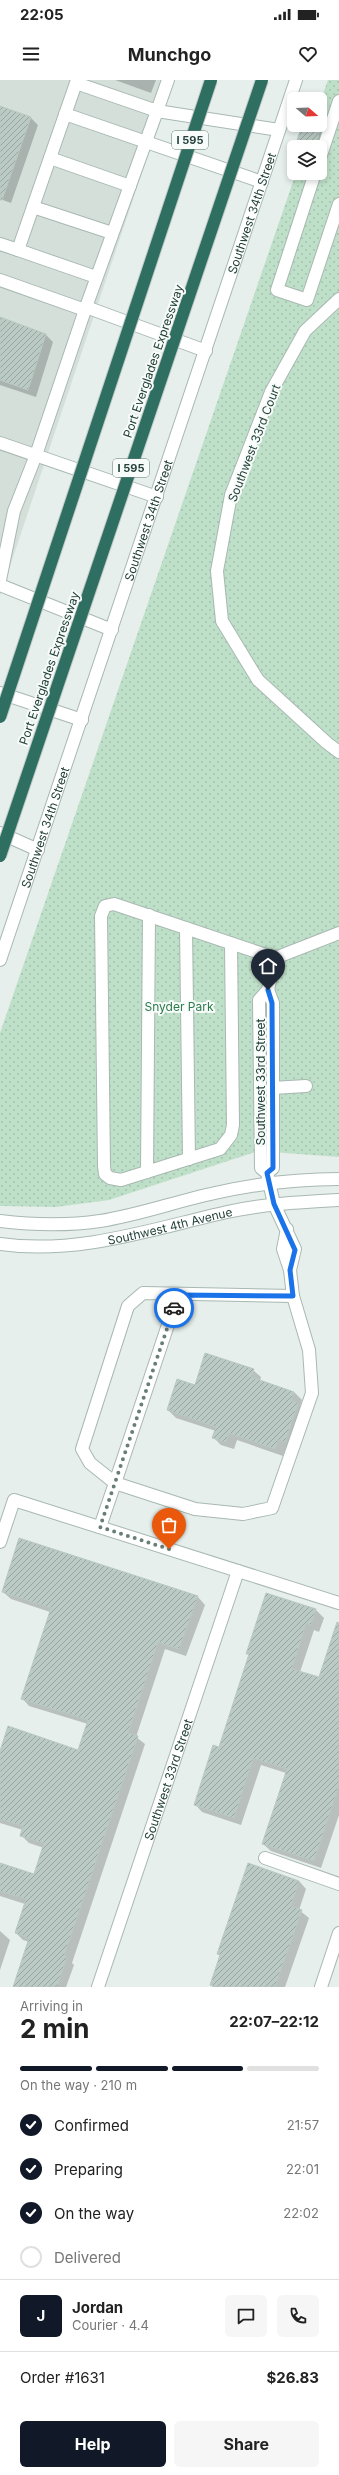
<!DOCTYPE html>
<html lang="en">
<head>
<meta charset="utf-8">
<style>
  :root { --surface:#fff; --page:#f6f6f6; --text:#222; --muted:#767676; --line:#e0e0e0; --accent:#111827 }
  body { margin:0; font-family:Inter,sans-serif; background:var(--page); color:var(--text); height:100vh; display:flex; flex-direction:column; font-size:15px; white-space:nowrap }
  * { box-sizing:border-box; margin:0 }
  p { font-size:13px; color:var(--muted) }
  .icon { flex:none; width:22px; height:22px; fill:none; stroke:currentColor; stroke-width:2; stroke-linecap:round; stroke-linejoin:round }
  .map { position:relative; height:1907px; overflow:hidden }
  .side { display:flex; flex-direction:column; background:var(--surface); flex:1 }
  .side>* { flex:none }
  .needle { width:26px; rotate:109deg }
  .controls { position:absolute; left:287px; top:12px; display:grid; gap:8px }
  .controls a { display:grid; place-items:center; width:40px; height:40px; border-radius:6px; background:var(--surface); box-shadow:0 2px 6px #0003; font-size:20px }
  .pin { position:absolute; display:grid; place-items:center; width:34px; height:34px; color:#fff; margin:-41px -17px; border-radius:50% 50% 50% 0; rotate:-45deg; box-shadow:0 0 4px #0007 }
  .pin .icon { rotate:45deg }
  .courier { position:absolute; display:grid; place-items:center; width:40px; height:40px; margin:-20px; border:3px solid #1a73e8; border-radius:50%; background:#fff; color:#222; box-shadow:0 1px 5px #0007 }
  .summary em { font-style:normal; font-weight:700 }
  .summary div { display:flex; flex-direction:column-reverse }
  .summary { display:flex; align-items:center; justify-content:space-between; height:68px; padding:0 20px }
  h1 { font-size:26px; font-weight:700; line-height:30px }
  .bar { display:grid; grid-template-columns:repeat(4,1fr); gap:6px 4px; align-content:center; height:48px; padding:0 20px }
  .bar i { height:5px; border-radius:3px; background:var(--line) }
  .bar .on { background:var(--accent) }
  .bar p { grid-column:span 4 }
  .line { display:flex; align-items:center; gap:10px; padding:0 20px; border-top:1px solid var(--line) }
  .line div { flex:1 }
  .round { display:grid; place-items:center; flex:none; width:42px; height:42px; border-radius:6px; background:var(--page) }
  ol { padding:0 20px; list-style:none }
  li { display:flex; align-items:center; gap:12px; height:44px }
  li p { margin-inline-start:auto }
  li .icon { padding:4px; border-radius:50%; background:var(--accent); color:#fff; stroke-width:4 }
  li:last-child { color:var(--muted) }
  li i { width:22px; height:22px; border:2px solid var(--line); border-radius:50% }
  .action { display:flex; gap:8px; margin-top:auto; padding:8px 20px }
  .action a { flex:1; height:46px; border-radius:6px; background:var(--accent); color:#fff; font-size:16px; font-weight:700; line-height:46px; text-align:center }
  .action a+a { background:var(--page); color:var(--text) }
  .status { display:flex; justify-content:space-between; align-items:center; height:28px; padding:0 20px; background:var(--surface); direction:ltr }
  .status svg { height:11px; fill:currentColor }
  header { display:flex; justify-content:space-between; align-items:center; height:52px; padding:0 20px; background:var(--surface); font-size:18px; font-weight:700 }
  .map>svg:first-child { display:block }
</style>
</head>
<body>
<div class="status"><b>22:05</b><svg viewBox="0 0 49 12"><path d="M0 12V9h3v3zM5 12V6h3v6zM10 12V3h3v9zM15 12V0h3v12zM26 1h20v11H26zM47 4h2v5h-2z"/></svg></div>
<header><svg class="icon" aria-label="menu" viewBox="0 0 24 24"><path d="M4 6h16M4 12h16M4 18h16"/></svg>Munchgo<svg class="icon" aria-label="heart" viewBox="0 0 24 24"><path d="M12 20l-8-8c-3-5 5-10 8-4 3-6 11-1 8 4z"/></svg></header>
<div class="map">
<svg width="339" height="1907" viewBox="0 0 339 1907">
  <defs>
    <pattern id="green-dots" width="8" height="8" patternUnits="userSpaceOnUse"><rect width="8" height="8" fill="#bfe0c8"/><path d="M2 2h.1M6 6h.1" fill="none" stroke="#a4c1ad" stroke-width="1.8" stroke-linecap="round"/></pattern>
    <pattern id="building-hatch" width="6" height="6" patternUnits="userSpaceOnUse"><rect width="6" height="6" fill="#bbcac4"/><path d="M-1 1l2-2M0 6l6-6M5 7l2-2" fill="none" stroke="#98a6a0"/></pattern>
  </defs>
  <rect width="100%" height="100%" fill="#e6efeb"/>
  <path fill="#d4dfda" d="M0,0H173L0,516Z"/>
  <path fill="url(#green-dots)" d="M328,0H339V1077L258,1071L109,1120L56,1127L0,1126V953L296,93H320V67H305L320,45V22Z"/>
  <path fill="#0003" d="M115,0H156L151,13Z
    M0,27L31,38L38,45L11,123L0,119Z
    M303,45H318L327,52L320,67H296Z
    M294,72V86L291,83Z
    M0,238L46,255L53,262L36,317L0,305Z
    M253,1290L261,1297L260,1301L294,1312L302,1320L300,1326L306,1332L293,1369L286,1367L283,1376L237,1360L234,1369L221,1365L213,1357L216,1351L176,1338L168,1330L195,1306Z
    M19,1459L198,1517L205,1525L186,1576L165,1569L136,1657L145,1664L72,1883L74,1885L66,1907H15L29,1862L23,1860L16,1853L25,1824L0,1816V1784L35,1796L44,1768L29,1763L21,1755L23,1750L0,1743V1674L79,1671L88,1644L29,1626L22,1618L50,1532L11,1519L3,1512Z
    M267,1514L316,1530L324,1538L319,1552L314,1550L300,1592L320,1598L339,1549V1735L321,1788L271,1771L263,1764L286,1693L261,1685L241,1745L202,1732L195,1724L220,1668L250,1576L247,1573Z
    M299,1801L306,1809L299,1830L309,1838L285,1907H212L221,1876L218,1873Z
    M0,1851L10,1860L0,1890Z"/>
  <path fill="url(#building-hatch)" stroke="#b8c9c2" d="M0,26L31,37L2,120H0Z
    M302,45H321L316,67H295Z
    M0,237L46,254L28,310L0,300Z
    M205,1273L254,1289L251,1297L294,1312L291,1321L298,1323L285,1362L278,1360L275,1369L229,1353L226,1362L212,1358L216,1347L167,1330L177,1299L195,1305Z
    M19,1458L198,1516L179,1569L158,1562L128,1653L138,1656L64,1876L67,1877L57,1907H13L29,1858L15,1853L26,1819L0,1811V1783L34,1794L44,1763L20,1756L23,1746L0,1739V1671L8,1646L78,1670L88,1640L21,1619L51,1528L2,1512Z
    M266,1513L316,1529L311,1545L306,1543L292,1589L319,1597L337,1542L339,1543V1705L314,1781L262,1764L287,1689L253,1678L234,1738L194,1725L213,1665L219,1667L249,1574H246Z
    M248,1783L299,1801L291,1826L302,1830L275,1907H217L210,1905L220,1875L217,1874Z"/>
  <g fill="none" stroke-linecap="round" stroke-linejoin="round">
    <defs>
      <g id="minor">
        <path d="M65,34L262,102"/>
        <path d="M50,78L130,106"/>
        <path d="M320,78L339,21"/>
        <path d="M315,93L277,210L307,220L339,124"/>
        <path d="M33,127L112,153"/>
        <path d="M0,164L18,170"/>
        <path d="M96,197L18,170L76,3L157,31L168,0"/>
        <path d="M0,200L85,230"/>
        <path d="M339,219L305,251L271,312L231,415L217,491L222,541L258,600L327,663L339,672"/>
        <path d="M86,227L157,31L279,50"/>
        <path d="M0,363L157,417"/>
        <path d="M0,500L14,431L36,375L86,227L206,271"/>
        <path d="M0,505L112,550"/>
        <path d="M0,613L82,640"/>
        <path d="M0,753L38,770"/>
        <path d="M186,848L189,1079"/>
        <path d="M231,863L233,1045L231,1055L220,1069L121,1100L110,1098L105,1094L104,1086L101,836L105,826L114,824L275,878"/>
        <path id="s1" d="M0,880L296,0"/>
        <path d="M272,1008L306,1006"/>
        <path d="M147,1092L149,835"/>
        <path d="M267,1093L273,1088V923L268,910"/>
        <path d="M0,1141C34,1145 66,1146 100,1141C139,1135 177,1121 215,1113C255,1104 298,1099 339,1099"/>
        <path d="M287,1149L283,1169L290,1190L295,1169L274,1124L267,1093L261,1088L259,920L268,910L275,878L339,853"/>
        <path id="s2" d="M0,1164C78,1175 152,1149 227,1132C264,1124 302,1122 339,1120"/>
        <path d="M178,1215L115,1403L195,1429L243,1434L272,1428L312,1313L309,1270L293,1216"/>
        <path d="M100,1447L115,1403L90,1383L82,1369L128,1226L143,1213L293,1216L290,1190"/>
        <path d="M0,1462L14,1420L339,1523"/>
        <path d="M265,1778L339,1804"/>
        <path id="s3" d="M98,1907L238,1491"/>
        <path d="M321,1907L339,1853"/>
      </g>
    </defs>
    <use href="#minor" stroke="#a8b8b2" stroke-width="14"/>
    <use href="#minor" stroke="#fff" stroke-width="12"/>
    <defs>
      <path id="highway-bridge" d="M0,637L211,0
        M0,776L262,0"/>
    </defs>
    <use href="#highway-bridge" stroke="#c2cac8" stroke-width="14" stroke-linecap="butt"/>
    <use href="#highway-bridge" stroke="#2f6f62" stroke-width="12"/>
  </g>
  <g fill="none" stroke-linecap="round" stroke-linejoin="round">
    <path stroke="#687f78" stroke-width="4" stroke-dasharray="0 7.2" d="M169,1469L100,1447L174,1228"/>
    <path stroke="#1a73e8" stroke-width="5" d="M174,1228L178,1215L293,1216L290,1190L295,1170L274,1124L267,1093L273,1088L272,923L268,910"/>
  </g>
  <g text-anchor="middle" dominant-baseline="central" stroke-width="4" stroke-linejoin="round" paint-order="stroke">
    <g fill="#f7fbf9" stroke="#637a73" stroke-width="1">
      <rect x="172" y="51" width="36" height="18" rx="3"/>
      <rect x="113" y="379" width="36" height="18" rx="3"/>
    </g>
    <g font-size="11" font-weight="bold" fill="#24423a">
      <text x="190" y="60">I 595</text>
      <text x="131" y="388">I 595</text>
    </g>
    <g font-size="12" fill="#24423a" stroke="#f7fbf9">
      <text stroke="none"><textPath href="#s1" startOffset="788">Southwest 34th Street</textPath></text>
      <text transform="translate(153 281) rotate(-71)">Port Everglades Expressway</text>
      <text transform="translate(254 363) rotate(-69)">Southwest 33rd Court</text>
      <text stroke="none"><textPath href="#s1" startOffset="464">Southwest 34th Street</textPath></text>
      <text transform="translate(49 588) rotate(-71)">Port Everglades Expressway</text>
      <text stroke="none"><textPath href="#s1" startOffset="140">Southwest 34th Street</textPath></text>
      <text transform="translate(260 1002) rotate(-90)">Southwest 33rd Street</text>
      <text stroke="none"><textPath href="#s2" startOffset="172">Southwest 4th Avenue</textPath></text>
      <text stroke="none"><textPath href="#s3" startOffset="219">Southwest 33rd Street</textPath></text>
    </g>
    <g font-size="12" fill="#2d7a4b" stroke="#f7fbf9">
      <text x="179" y="926">Snyder Park</text>
    </g>
  </g>
</svg>
<div class="controls">
<a><svg class="needle" viewBox="-14 -14 28 28"><path d="M0-13l5 13h-10z" fill="#e53935"/><path d="M0 13l5-13h-10z" fill="#767676"/></svg></a>
<a><svg class="icon" aria-label="layers" viewBox="0 0 24 24"><path d="M12 4l9 5-9 5-9-5zM3 14l9 5 9-5"/></svg></a>
</div>
<div class="pin" style="left:169px;top:1469px;background:#ea580c"><svg class="icon" aria-label="bag" viewBox="0 0 24 24"><path d="M5 8h14l-1 12H6zM9 8a3 3 0 0 1 6 0"/></svg></div>
<div class="pin" style="left:268px;top:910px;background:#1f2937"><svg class="icon" aria-label="home" viewBox="0 0 24 24"><path d="M3 11l9-7 9 7M6 9v11h12V9"/></svg></div>
<div class="courier" style="left:174px;top:1228px"><svg class="icon" aria-label="car" viewBox="0 0 24 24"><path d="M5 17H2v-5l4-1 3-4h7l3 4 3 1v5h-3M9 17h6M6 11h13"/><circle cx="7" cy="17" r="2"/><circle cx="17" cy="17" r="2"/></svg></div>
</div>
<section class="side">
<div class="summary"><div><h1>2 min</h1><p>Arriving in</p></div><em>22:07–22:12</em></div>
<div class="bar"><i class="on"></i><i class="on"></i><i class="on"></i><i></i><p>On the way · 210 m</p></div>
<ol>
<li><svg class="icon" aria-label="check" viewBox="0 0 24 24"><path d="M5 12l5 5 9-10"/></svg>Confirmed<p>21:57</p></li>
<li><svg class="icon" aria-label="check" viewBox="0 0 24 24"><path d="M5 12l5 5 9-10"/></svg>Preparing<p>22:01</p></li>
<li><svg class="icon" aria-label="check" viewBox="0 0 24 24"><path d="M5 12l5 5 9-10"/></svg>On the way<p>22:02</p></li>
<li><i></i>Delivered</li>
</ol>
<div class="line" style="height:72px"><b class="round" style="background:var(--accent);color:#fff">J</b><div><b>Jordan</b><p>Courier · 4.4</p></div><a class="round"><svg class="icon" aria-label="chat" viewBox="0 0 24 24"><path d="M4 5h16v11H9l-5 4z"/></svg></a><a class="round"><svg class="icon" aria-label="phone" viewBox="0 0 24 24"><path d="M5 4h4l2 5-3 2q2 4 5 5l2-3 5 2v4C11 20 4 13 5 4z"/></svg></a></div>
<div class="line" style="height:52px"><div>Order #1631</div><b>$26.83</b></div>
<div class="action"><a>Help</a><a>Share</a></div>
</section>
</body>
</html>
